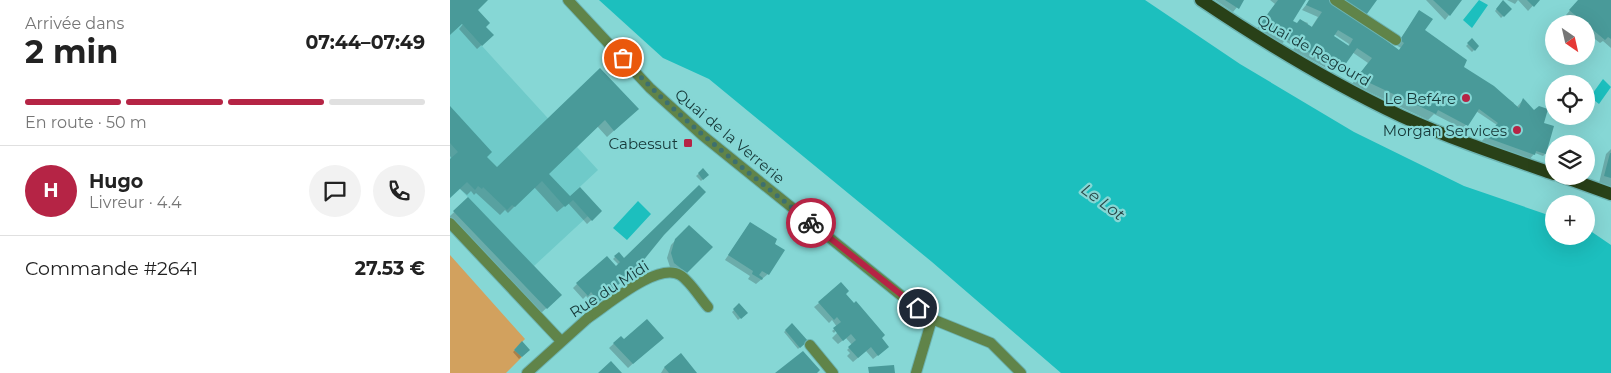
<!DOCTYPE html>
<html lang="fr">
<head>
<meta charset="utf-8">
<style>
  :root { --surface:#fff; --page:#f2f2f2; --text:#222; --muted:#767676; --line:#e0e0e0; --accent:#b52445 }
  body { margin:0; font-family:Montserrat,sans-serif; background:var(--page); color:var(--text); height:100vh; display:flex; flex-direction:column; font-size:19px; white-space:nowrap }
  * { box-sizing:border-box; margin:0 }
  p { font-size:16px; color:var(--muted) }
  .icon { flex:none; width:28px; height:28px; fill:none; stroke:currentColor; stroke-width:2; stroke-linecap:round; stroke-linejoin:round }
  .map { position:relative; flex:1; overflow:hidden }
  .sheet { display:flex; flex-direction:column; background:var(--surface); width:450px }
  .sheet>* { flex:none }
  .needle { width:32px; rotate:146deg }
  .tools { position:absolute; left:1095px; top:15px; display:grid; gap:10px }
  .tools a { display:grid; place-items:center; width:50px; height:50px; border-radius:50%; background:var(--surface); box-shadow:0 5px 20px #0002; font-size:25px }
  .pin { position:absolute; display:grid; place-items:center; width:42px; height:42px; color:#fff; margin:-21px; border:2px solid #fff; border-radius:50%; box-shadow:0 1px 5px #0007 }
  .courier { position:absolute; display:grid; place-items:center; width:50px; height:50px; margin:-25px; border:4px solid #b52445; border-radius:50%; background:#fff; color:#222; box-shadow:0 1px 6px #0007 }
  .headline em { font-style:normal; font-weight:700 }
  .headline div { display:flex; flex-direction:column-reverse }
  .headline { display:flex; align-items:center; justify-content:space-between; height:85px; padding:0 25px }
  h1 { font-size:32px; font-weight:700; line-height:38px }
  .bar { display:grid; grid-template-columns:repeat(4,1fr); gap:8px 5px; align-content:center; height:60px; padding:0 25px }
  .bar i { height:6px; border-radius:4px; background:var(--line) }
  .bar .active { background:var(--accent) }
  .bar p { grid-column:span 4 }
  .line { display:flex; align-items:center; gap:12px; padding:0 25px; border-top:1px solid var(--line) }
  .line div { flex:1 }
  .round { display:grid; place-items:center; flex:none; width:52px; height:52px; border-radius:26px; background:var(--page) }
  main { display:flex; flex:1; min-height:0 }
  .map>svg:first-child { display:block }
</style>
</head>
<body>
<main>
<section class="sheet">
<div class="headline"><div><h1>2 min</h1><p>Arrivée dans</p></div><em>07:44–07:49</em></div>
<div class="bar"><i class="active"></i><i class="active"></i><i class="active"></i><i></i><p>En route · 50 m</p></div>
<div class="line" style="height:90px"><b class="round" style="background:var(--accent);color:#fff">H</b><div><b>Hugo</b><p>Livreur · 4.4</p></div><a class="round"><svg class="icon" aria-label="chat" viewBox="0 0 24 24"><path d="M4 5h16v11H9l-5 4z"/></svg></a><a class="round"><svg class="icon" aria-label="phone" viewBox="0 0 24 24"><path d="M5 4h4l2 5-3 2q2 4 5 5l2-3 5 2v4C11 20 4 13 5 4z"/></svg></a></div>
<div class="line" style="height:65px"><div>Commande #2641</div><b>27.53 €</b></div>
</section>
<div class="map">
<svg width="1161" height="373" viewBox="0 0 1161 373">
  <rect width="100%" height="100%" fill="#86d7d5"/>
  <path fill="#6fcac9" d="M12,24L125,148L127,147L148,170L120,196L138,216L84,266L10,189L0,198V35Z"/>
  <path fill="#d2a15e" d="M0,255L75,339L64,350L72,357L56,373H0Z"/>
  <path fill="#1cbfbe" d="M149,0H695L790,64L904,132L1014,186L1104,217V236H1136V228L1161,245V373H611L482,262L259,79L213,58Z
    M1029,0L1038,5L1022,28L1013,20Z
    M1153,79L1161,87L1149,104L1140,97Z
    M188,201L201,214L177,240L163,228Z"/>
  <path fill="#0003" fill-rule="evenodd" d="M0,0H37L26,10L37,40L27,49L9,29L13,24L12,23L0,34Z
    M765,0H793L783,12Z
    M820,0H854L842,21L847,25L850,20L858,23L854,31L861,28L868,17L852,10L860,0H925L908,22L948,51L951,48L946,45L969,12L970,35L1009,73L1043,88L1064,103L1053,115L1066,108L1073,100L1093,124L1102,127L1095,154L1093,156L1085,153L1078,161L1030,143L1047,125L1026,111L1013,129L984,114L978,120L902,84L918,63L902,52L889,70L885,69L886,64L880,70L843,50L845,47L835,41L830,45L806,30L825,4ZM884,34L899,44L898,47L882,36Z
    M976,0H1011L995,20Z
    M1057,0H1088L1078,11L1068,0L1065,4Z
    M1129,0H1161V48L1153,41L1150,43L1136,32V24H1126L1116,15Z
    M1053,1L1060,9L1051,18L1045,11Z
    M1022,40L1028,46L1022,52L1016,46Z
    M150,69L181,115L157,137L147,126L98,174L119,198L151,211L137,224L118,203L107,212L84,187L58,213L55,210L50,215L26,193L24,195L21,191L17,195L9,188L0,197V161L2,159L0,156V108L35,157L47,168Z
    M1161,149V187L1149,183L1156,154Z
    M253,170L257,175L251,181L246,176Z
    M18,199L104,301L90,314L0,221V216Z
    M300,223L333,251L318,274L306,284L298,279L300,276L275,260Z
    M239,226L261,247L231,277L220,267L217,258L221,245Z
    M213,234L169,283L144,305L136,296L133,299L123,288L127,284L165,268L169,265L163,259L169,253L174,260Z
    M394,294L431,338L433,351L423,359L416,351L403,362L397,356L400,353L397,350L402,345L396,338L388,344L382,338L390,330L388,328L384,333L382,331L387,327L382,320L379,323L364,307L369,303Z
    M289,305L296,313L288,320L282,312Z
    M342,325L356,341L348,349L334,332Z
    M171,337L174,340L207,342L178,368L159,348Z
    M72,343L78,350L69,359L63,352Z
    M230,355L245,373H211L214,368Z"/>
  <path fill="#499a99" fill-rule="evenodd" d="M0,0H38L28,10L40,23L36,27L44,35L32,46L12,24L0,35Z
    M775,0H794L789,9Z
    M828,0H856L843,21L847,23L850,19L862,27L872,12L856,5L859,0H882L949,50L954,43L950,40L969,10L983,19L975,30L1017,60L1014,67L1044,86L1069,108L1073,98L1084,110L1089,106L1098,109L1094,123L1104,126L1096,154L1086,151L1085,155L1035,137L1048,123L1029,109L1018,126L988,110L986,114L907,77L922,58L907,48L892,69L867,57L811,23ZM888,30L903,39L899,46L884,36Z
    M889,0H927L914,18Z
    M983,0H1012L1000,16Z
    M1053,0L1062,9L1054,17L1046,9Z
    M1077,0H1090L1084,7Z
    M1128,0H1161V39L1158,37L1155,40L1119,10Z
    M1022,38L1029,46L1025,51L1017,43Z
    M150,68L189,109L164,131L155,120L99,174L120,196L130,187L152,211L142,221L123,200L115,207L92,181L65,207L62,205L57,210L33,187L32,189L28,186L25,190L17,182L0,198V159L8,152L0,143V106L42,152L37,157L47,167Z
    M1160,153H1161V178L1154,176Z
    M253,168L259,175L253,180L248,173Z
    M249,185L256,192L214,235L188,267L149,302L141,292L138,296L126,283L157,256L166,266L170,262L164,256L169,252L174,258Z
    M18,197L112,295L97,309L3,211Z
    M300,222L327,239L325,244L335,250L319,275L312,271L309,275L313,278L312,280L302,274L303,271L278,255Z
    M239,225L263,247L237,273L224,263L221,253L225,239Z
    M391,282L399,291L396,294L404,303L406,301L435,335L432,338L439,347L428,356L421,347L408,358L398,347L406,340L401,334L393,341L383,328L391,322L387,317L384,320L368,302Z
    M289,303L298,313L291,319L283,309Z
    M197,319L214,338L183,364L163,343L171,336L174,339Z
    M342,323L358,341L350,348L335,330Z
    M72,341L80,350L72,357L64,350Z
    M353,351L370,370L367,373H325Z
    M231,353L247,373H219L214,367Z
    M161,361L172,373H148Z
    M444,365L445,373H419L418,367Z"/>
  <g fill="none" stroke-linecap="round" stroke-linejoin="round">
    <defs>
      <path id="lane" d="M885,0L946,40
        M0,223L111,341
        M138,318C158,305 207,262 230,275C240,281 250,298 258,307"/>
      <path id="street" d="M118,0L200,88L252,135L453,297L482,319L541,343L571,373
        M360,345L383,373
        M77,373L138,318
        M466,373L482,319"/>
      <path id="primary" d="M751,0C815,43 881,83 951,116C1001,139 1052,156 1104,174
        M1111,176L1161,194"/>
    </defs>
    <use href="#lane" stroke="#6db4b2" stroke-width="12"/>
    <use href="#street" stroke="#6db4b2" stroke-width="12"/>
    <use href="#primary" stroke="#6db4b2" stroke-width="15"/>
    <use href="#lane" stroke="#608449" stroke-width="10"/>
    <use href="#street" stroke="#608449" stroke-width="10"/>
    <use href="#primary" stroke="#294118" stroke-width="12"/>
  </g>
  <g fill="none" stroke-linecap="round" stroke-linejoin="round">
    <path stroke="#3d706f" stroke-width="5" stroke-dasharray="0 9" d="M173,58C229,120 296,170 361,223"/>
    <path stroke="#b52445" stroke-width="6" d="M361,223L468,308"/>
  </g>
  <g fill="#b52445" stroke="#86d7d5" stroke-width="2">
    <circle cx="1016" cy="98" r="5"/>
    <circle cx="1067" cy="130" r="5"/>
    <rect x="233" y="138" width="10" height="10" rx="2.5"/>
  </g>
  <g text-anchor="middle" dominant-baseline="central" stroke-width="4.5" stroke-linejoin="round" paint-order="stroke">
    <g font-size="15" fill="#163838" stroke="#86d7d5">
      <text transform="translate(864 50) rotate(30)">Quai de Regourd</text>
      <text transform="translate(280 136) rotate(40)">Quai de la Verrerie</text>
      <text transform="translate(159 289) rotate(-33)">Rue du Midi</text>
    </g>
    <g font-size="15" fill="#163838" stroke="#86d7d5" text-anchor="end">
      <text x="1006" y="98">Le Bef4re</text>
      <text x="1057" y="130">Morgan Services</text>
      <text x="228" y="143">Cabessut</text>
    </g>
    <g font-size="16" font-style="italic" fill="#2a4848" stroke="#86d7d5">
      <text transform="translate(653 202) rotate(37)">Le Lot</text>
    </g>
  </g>
</svg>
<div class="tools">
<a><svg class="needle" viewBox="-14 -14 28 28"><path d="M0-13l5 13h-10z" fill="#e53935"/><path d="M0 13l5-13h-10z" fill="#767676"/></svg></a>
<a><svg class="icon" aria-label="locate" viewBox="0 0 24 24"><circle cx="12" cy="12" r="6"/><path d="M12 2v4M12 18v4M2 12h4M18 12h4"/></svg></a>
<a><svg class="icon" aria-label="layers" viewBox="0 0 24 24"><path d="M12 4l9 5-9 5-9-5zM3 14l9 5 9-5"/></svg></a>
<a>+</a>
</div>
<div class="pin" style="left:173px;top:58px;background:#ea580c"><svg class="icon" aria-label="bag" viewBox="0 0 24 24"><path d="M5 8h14l-1 12H6zM9 8a3 3 0 0 1 6 0"/></svg></div>
<div class="pin" style="left:468px;top:308px;background:#1f2937"><svg class="icon" aria-label="home" viewBox="0 0 24 24"><path d="M3 11l9-7 9 7M6 9v11h12V9"/></svg></div>
<div class="courier" style="left:361px;top:223px"><svg class="icon" aria-label="bike" viewBox="0 0 24 24"><circle cx="6" cy="16" r="4"/><circle cx="18" cy="16" r="4"/><path d="M6 16l4-8h5l3 8M10 8l3 8H6M13 5h3"/></svg></div>
</div>
</main>
</body>
</html>
